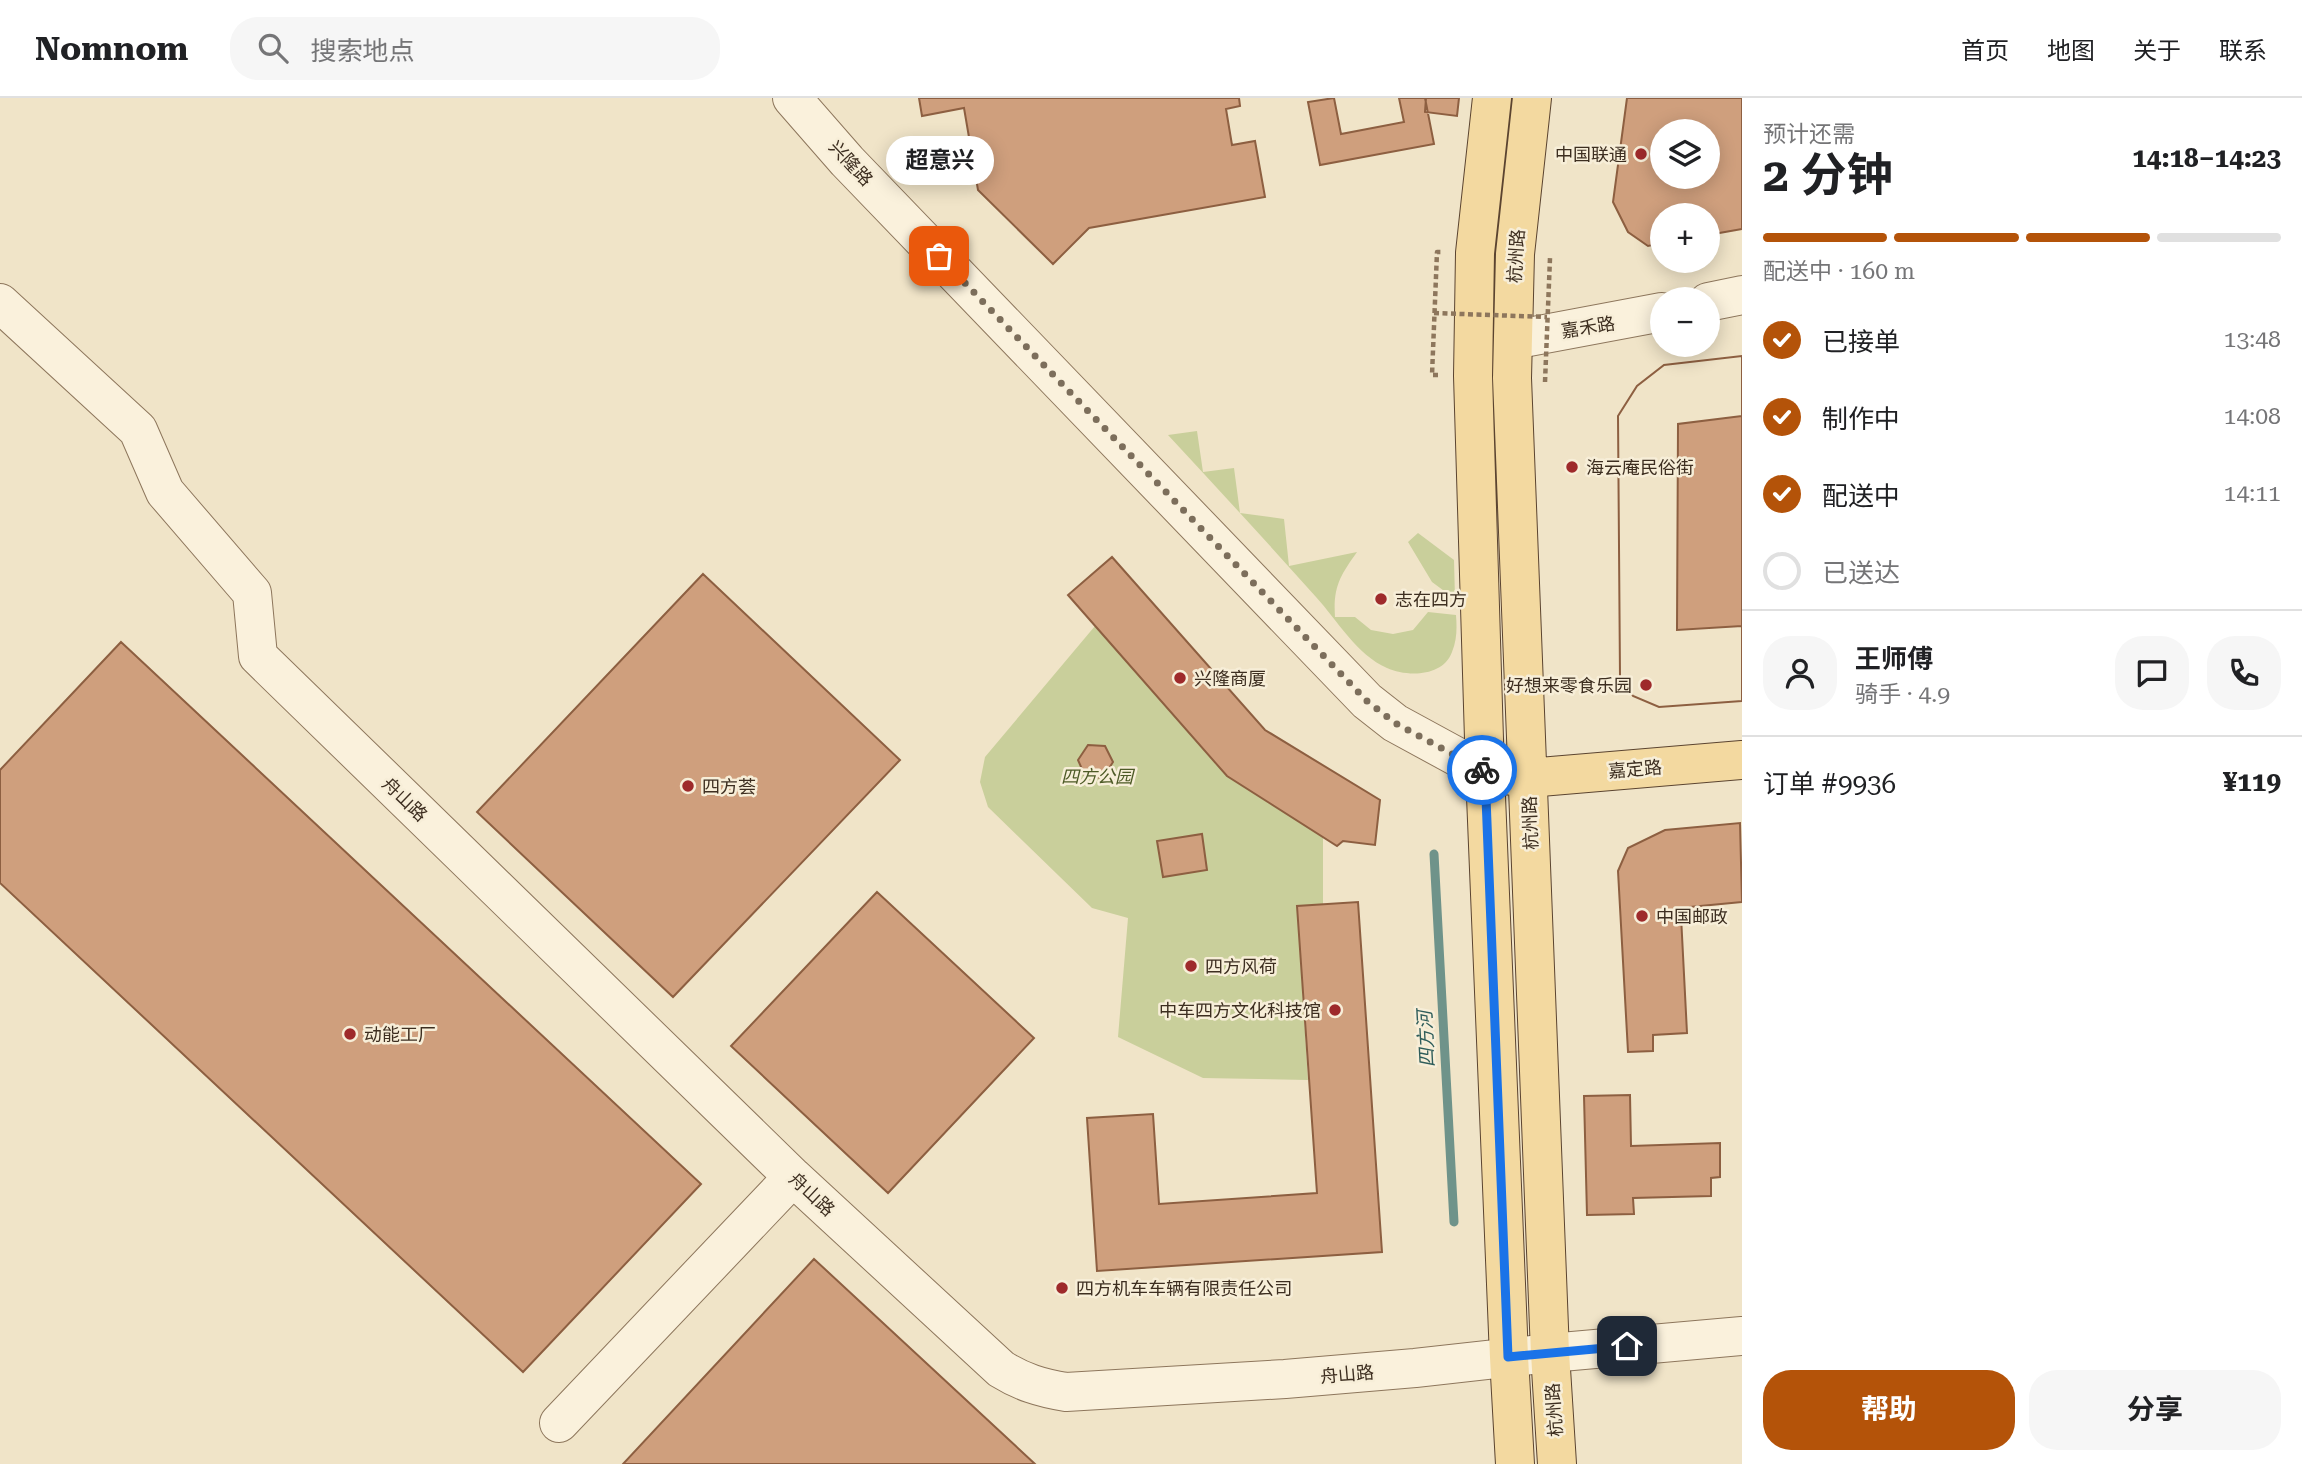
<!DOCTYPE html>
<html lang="zh">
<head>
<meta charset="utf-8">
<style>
  :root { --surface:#fff; --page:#f6f6f6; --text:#202124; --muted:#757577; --line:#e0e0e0; --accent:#b45309 }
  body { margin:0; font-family:"Roboto Serif","Noto Sans SC",serif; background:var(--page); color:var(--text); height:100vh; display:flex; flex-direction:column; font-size:26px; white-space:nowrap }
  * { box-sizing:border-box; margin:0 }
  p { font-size:23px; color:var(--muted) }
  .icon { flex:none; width:38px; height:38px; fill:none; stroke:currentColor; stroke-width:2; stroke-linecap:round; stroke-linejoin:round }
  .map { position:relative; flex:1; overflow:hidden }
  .sheet { display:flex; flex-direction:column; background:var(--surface); width:560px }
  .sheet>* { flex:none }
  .tools { position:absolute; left:1650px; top:21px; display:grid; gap:14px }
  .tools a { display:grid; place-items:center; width:70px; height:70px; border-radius:50%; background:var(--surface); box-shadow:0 4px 18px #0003; font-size:35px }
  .pin { position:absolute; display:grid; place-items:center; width:60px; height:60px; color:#fff; margin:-30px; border-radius:14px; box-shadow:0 4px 10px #0006 }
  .courier { position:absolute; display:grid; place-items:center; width:70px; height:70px; margin:-35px; border:5px solid #1a73e8; border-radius:50%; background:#fff; color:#222; box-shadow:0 2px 9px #0007 }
  .bubble { position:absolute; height:49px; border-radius:24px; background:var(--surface); box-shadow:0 4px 18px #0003; font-size:23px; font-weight:700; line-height:49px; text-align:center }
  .overview em { font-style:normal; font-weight:700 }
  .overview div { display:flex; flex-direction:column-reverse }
  .overview { display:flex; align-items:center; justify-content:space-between; height:119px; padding:0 21px }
  h1 { font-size:46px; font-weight:700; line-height:52px }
  .bar { display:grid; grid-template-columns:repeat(4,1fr); gap:10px 7px; align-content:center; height:84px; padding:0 21px }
  .bar i { height:9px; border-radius:5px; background:var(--line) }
  .bar .selected { background:var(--accent) }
  .bar p { grid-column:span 4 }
  .line { display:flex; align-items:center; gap:18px; padding:0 21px; border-top:2px solid var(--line) }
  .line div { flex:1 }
  .round { display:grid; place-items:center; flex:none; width:74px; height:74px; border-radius:28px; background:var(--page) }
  ol { padding:0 21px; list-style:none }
  li { display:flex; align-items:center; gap:21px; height:77px }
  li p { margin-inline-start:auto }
  li .icon { padding:7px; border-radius:50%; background:var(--accent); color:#fff; stroke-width:4 }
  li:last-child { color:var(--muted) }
  li i { width:38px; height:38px; border:4px solid var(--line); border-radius:50% }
  .primary-button { display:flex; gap:14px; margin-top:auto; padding:14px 21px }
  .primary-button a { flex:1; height:80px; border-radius:28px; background:var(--accent); color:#fff; font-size:28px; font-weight:700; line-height:80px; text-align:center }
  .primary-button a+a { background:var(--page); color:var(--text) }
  header { display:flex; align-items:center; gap:42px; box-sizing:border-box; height:98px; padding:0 35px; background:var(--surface); border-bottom:2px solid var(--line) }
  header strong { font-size:33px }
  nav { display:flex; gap:38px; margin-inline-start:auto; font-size:24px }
  .search { width:490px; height:63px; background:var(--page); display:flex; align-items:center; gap:18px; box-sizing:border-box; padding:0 24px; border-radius:28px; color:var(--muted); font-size:26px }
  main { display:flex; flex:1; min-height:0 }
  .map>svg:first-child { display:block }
</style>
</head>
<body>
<header>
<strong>Nomnom</strong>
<div class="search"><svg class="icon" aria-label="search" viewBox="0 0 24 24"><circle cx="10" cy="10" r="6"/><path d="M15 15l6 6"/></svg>搜索地点</div>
<nav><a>首页</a><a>地图</a><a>关于</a><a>联系</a></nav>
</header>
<main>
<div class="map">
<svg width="1742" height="1366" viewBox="0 0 1742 1366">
  <rect width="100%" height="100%" fill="#f0e4c8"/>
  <path fill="#c9cf9b" d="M1197,333L1203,374L1234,370L1240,415L1284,421L1289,468L1357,454C1340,478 1333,489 1335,519H1355L1371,532L1393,536L1413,532L1428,514L1456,517C1457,530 1457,542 1452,554C1443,579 1407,579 1387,570C1357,557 1337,522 1316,499C1267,444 1218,391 1168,337Z
    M1418,435L1454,462L1455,501L1432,484L1408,444Z
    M1095,528L1227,678L1323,739V806L1297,809L1308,982L1203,980L1118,939L1128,820L1092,810L988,709L980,684L985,659Z"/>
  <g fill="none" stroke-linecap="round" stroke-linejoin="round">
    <path stroke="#6f938a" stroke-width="9" d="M1434,756L1454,1124"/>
  </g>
  <path fill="#cf9f7d" stroke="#8d5f41" stroke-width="2" fill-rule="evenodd" d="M919,0H1239L1240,8L1226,11L1232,47L1255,43L1265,99L1089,130L1053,166L978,92L964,10L922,18Z
    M1334,0L1341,36L1404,24L1399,0H1425L1434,46L1320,67L1308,4Z
    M1426,0H1459L1457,18L1425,14Z
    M1627,0H1742V131L1708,137V117H1662V145L1648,148L1628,134L1613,104ZM1662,33H1708V79H1662Z
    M1742,258V603L1659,609L1633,598L1620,578L1618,318L1637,288L1664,267Z
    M1742,258V318L1678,326L1677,532L1742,528V603L1659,609L1633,598L1620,578L1618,318L1637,288L1664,267Z
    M1112,459L1265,632L1380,702L1375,747L1343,743L1337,748L1227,678L1068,497Z
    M703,476L900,662L673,899L477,714Z
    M121,544L701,1086L523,1274L0,785V672Z
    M1088,647L1105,648L1113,664L1103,680L1085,678L1078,662Z
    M1740,725L1742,804L1690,809L1681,818L1687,935L1653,937V953L1628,954L1618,773L1628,750L1665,732Z
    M1202,736L1207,772L1163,779L1157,743Z
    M877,794L1034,940L888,1095L731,948Z
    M1358,804L1382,1154L1097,1173L1087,1020L1153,1016L1159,1106L1317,1095L1297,808Z
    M1630,997L1631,1048L1720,1045V1079L1711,1080V1098L1633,1100L1634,1116L1587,1117L1584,998Z
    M814,1161L1035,1366H623Z"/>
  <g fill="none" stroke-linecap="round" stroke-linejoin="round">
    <defs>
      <path id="minor" d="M792,0L847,63L1367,603L1395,625L1485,674
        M1708,204L1742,197
        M0,205L138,332L165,394L252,495L258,558L793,1079L1001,1271C1022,1284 1041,1290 1066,1294L1285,1281L1415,1270L1550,1255L1742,1238
        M1513,242L1662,214
        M559,1325L793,1079"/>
      <path id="major" d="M1492,0L1475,155L1473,278L1485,674L1509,1259L1515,1366
        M1532,0L1515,156L1512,280L1550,1255L1557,1366
        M1504,677L1528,680L1742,662"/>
    </defs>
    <use href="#minor" stroke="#8d765c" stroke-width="40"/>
    <use href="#major" stroke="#5b4430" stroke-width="40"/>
    <path stroke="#8d765c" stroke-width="4.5" stroke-dasharray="5 3.5" stroke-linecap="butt" d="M1438,277H1432L1437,154H1442"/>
    <use href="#minor" stroke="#faf1dc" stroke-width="38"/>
    <use href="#major" stroke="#f3d9a0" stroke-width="38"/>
    <path stroke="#8d765c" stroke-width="4.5" stroke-dasharray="5 3.5" stroke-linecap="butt" d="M1434,215L1547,219
      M1545,284L1550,160"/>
  </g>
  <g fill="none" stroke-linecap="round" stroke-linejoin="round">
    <path stroke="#7c6e5b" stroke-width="7" stroke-dasharray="0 12.6" d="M939,158L1367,603L1395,625L1482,672"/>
    <path stroke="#1a73e8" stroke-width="9" d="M1482,672L1485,674L1508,1259L1627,1248"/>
  </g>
  <g fill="#9e2a2b" stroke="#f7eed8" stroke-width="2.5">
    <circle cx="1641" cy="56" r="7"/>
    <circle cx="1572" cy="369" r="7"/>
    <circle cx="1381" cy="501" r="7"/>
    <circle cx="1180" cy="580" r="7"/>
    <circle cx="1646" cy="587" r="7"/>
    <circle cx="688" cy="688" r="7"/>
    <circle cx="1642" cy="818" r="7"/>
    <circle cx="1191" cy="868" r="7"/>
    <circle cx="1335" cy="912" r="7"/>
    <circle cx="350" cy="936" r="7"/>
    <circle cx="1062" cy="1190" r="7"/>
  </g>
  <g text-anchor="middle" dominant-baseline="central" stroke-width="5" stroke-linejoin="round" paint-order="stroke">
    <g font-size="18" fill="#3d2e20" stroke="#f7eed8" text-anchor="start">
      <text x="1627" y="56" text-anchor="end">中国联通</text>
      <text x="1586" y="369">海云庵民俗街</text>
      <text x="1395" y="501">志在四方</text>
      <text x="1194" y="580">兴隆商厦</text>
      <text x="1632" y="587" text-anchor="end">好想来零食乐园</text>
      <text x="702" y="688">四方荟</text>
      <text x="1656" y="818">中国邮政</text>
      <text x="1205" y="868">四方风荷</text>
      <text x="1321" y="912" text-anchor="end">中车四方文化科技馆</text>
      <text x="364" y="936">动能工厂</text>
      <text x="1076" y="1190">四方机车车辆有限责任公司</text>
    </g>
    <g font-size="18" fill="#3d2e20" stroke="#f7eed8">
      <text transform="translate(851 65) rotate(47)">兴隆路</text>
      <text transform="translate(1516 158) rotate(-86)">杭州路</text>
      <text transform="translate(1588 229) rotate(-9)">嘉禾路</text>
      <text transform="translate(1635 671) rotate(-5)">嘉定路</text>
      <text transform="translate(405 701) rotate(44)">舟山路</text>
      <text transform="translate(1530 725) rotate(-92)">杭州路</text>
      <text transform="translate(812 1096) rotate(43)">舟山路</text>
      <text transform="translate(1347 1276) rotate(-5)">舟山路</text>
      <text transform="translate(1554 1312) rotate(-94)">杭州路</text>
    </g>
    <g font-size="18" font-style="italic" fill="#4d5a26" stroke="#f7eed8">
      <text x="1097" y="678">四方公园</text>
    </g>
    <g font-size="19" font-style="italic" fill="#2f5d5a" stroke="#f7eed8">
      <text transform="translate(1426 941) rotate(-93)">四方河</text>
    </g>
  </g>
</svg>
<div class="tools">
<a><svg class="icon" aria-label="layers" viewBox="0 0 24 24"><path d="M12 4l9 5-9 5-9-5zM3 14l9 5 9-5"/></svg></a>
<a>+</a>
<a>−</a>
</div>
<div class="pin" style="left:939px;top:158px;background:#ea580c"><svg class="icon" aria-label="bag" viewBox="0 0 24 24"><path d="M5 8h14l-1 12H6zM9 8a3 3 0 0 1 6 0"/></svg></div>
<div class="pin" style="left:1627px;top:1248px;background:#1f2937"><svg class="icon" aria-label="home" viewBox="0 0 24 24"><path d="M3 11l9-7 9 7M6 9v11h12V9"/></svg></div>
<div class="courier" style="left:1482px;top:672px"><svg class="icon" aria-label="bike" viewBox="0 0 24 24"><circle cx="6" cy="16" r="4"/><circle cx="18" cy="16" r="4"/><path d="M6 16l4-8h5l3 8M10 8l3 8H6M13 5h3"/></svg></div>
<div class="bubble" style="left:886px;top:38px;width:108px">超意兴</div>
</div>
<section class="sheet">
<div class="overview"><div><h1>2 分钟</h1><p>预计还需</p></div><em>14:18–14:23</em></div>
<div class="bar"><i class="selected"></i><i class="selected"></i><i class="selected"></i><i></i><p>配送中 · 160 m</p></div>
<ol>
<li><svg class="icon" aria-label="check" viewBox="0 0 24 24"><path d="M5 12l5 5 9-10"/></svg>已接单<p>13:48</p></li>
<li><svg class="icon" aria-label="check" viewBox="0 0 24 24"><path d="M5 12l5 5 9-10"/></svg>制作中<p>14:08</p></li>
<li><svg class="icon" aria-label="check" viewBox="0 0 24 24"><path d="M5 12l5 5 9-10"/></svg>配送中<p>14:11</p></li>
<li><i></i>已送达</li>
</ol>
<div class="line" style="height:126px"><a class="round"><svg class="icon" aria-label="person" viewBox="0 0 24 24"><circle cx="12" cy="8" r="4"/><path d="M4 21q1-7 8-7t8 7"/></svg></a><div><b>王师傅</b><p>骑手 · 4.9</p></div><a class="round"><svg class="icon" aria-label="chat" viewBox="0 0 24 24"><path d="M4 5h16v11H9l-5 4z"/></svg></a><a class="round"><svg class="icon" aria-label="phone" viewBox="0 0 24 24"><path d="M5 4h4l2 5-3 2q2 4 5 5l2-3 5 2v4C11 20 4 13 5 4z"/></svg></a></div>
<div class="line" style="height:91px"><div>订单 #9936</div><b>¥119</b></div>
<div class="primary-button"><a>帮助</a><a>分享</a></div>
</section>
</main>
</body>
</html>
